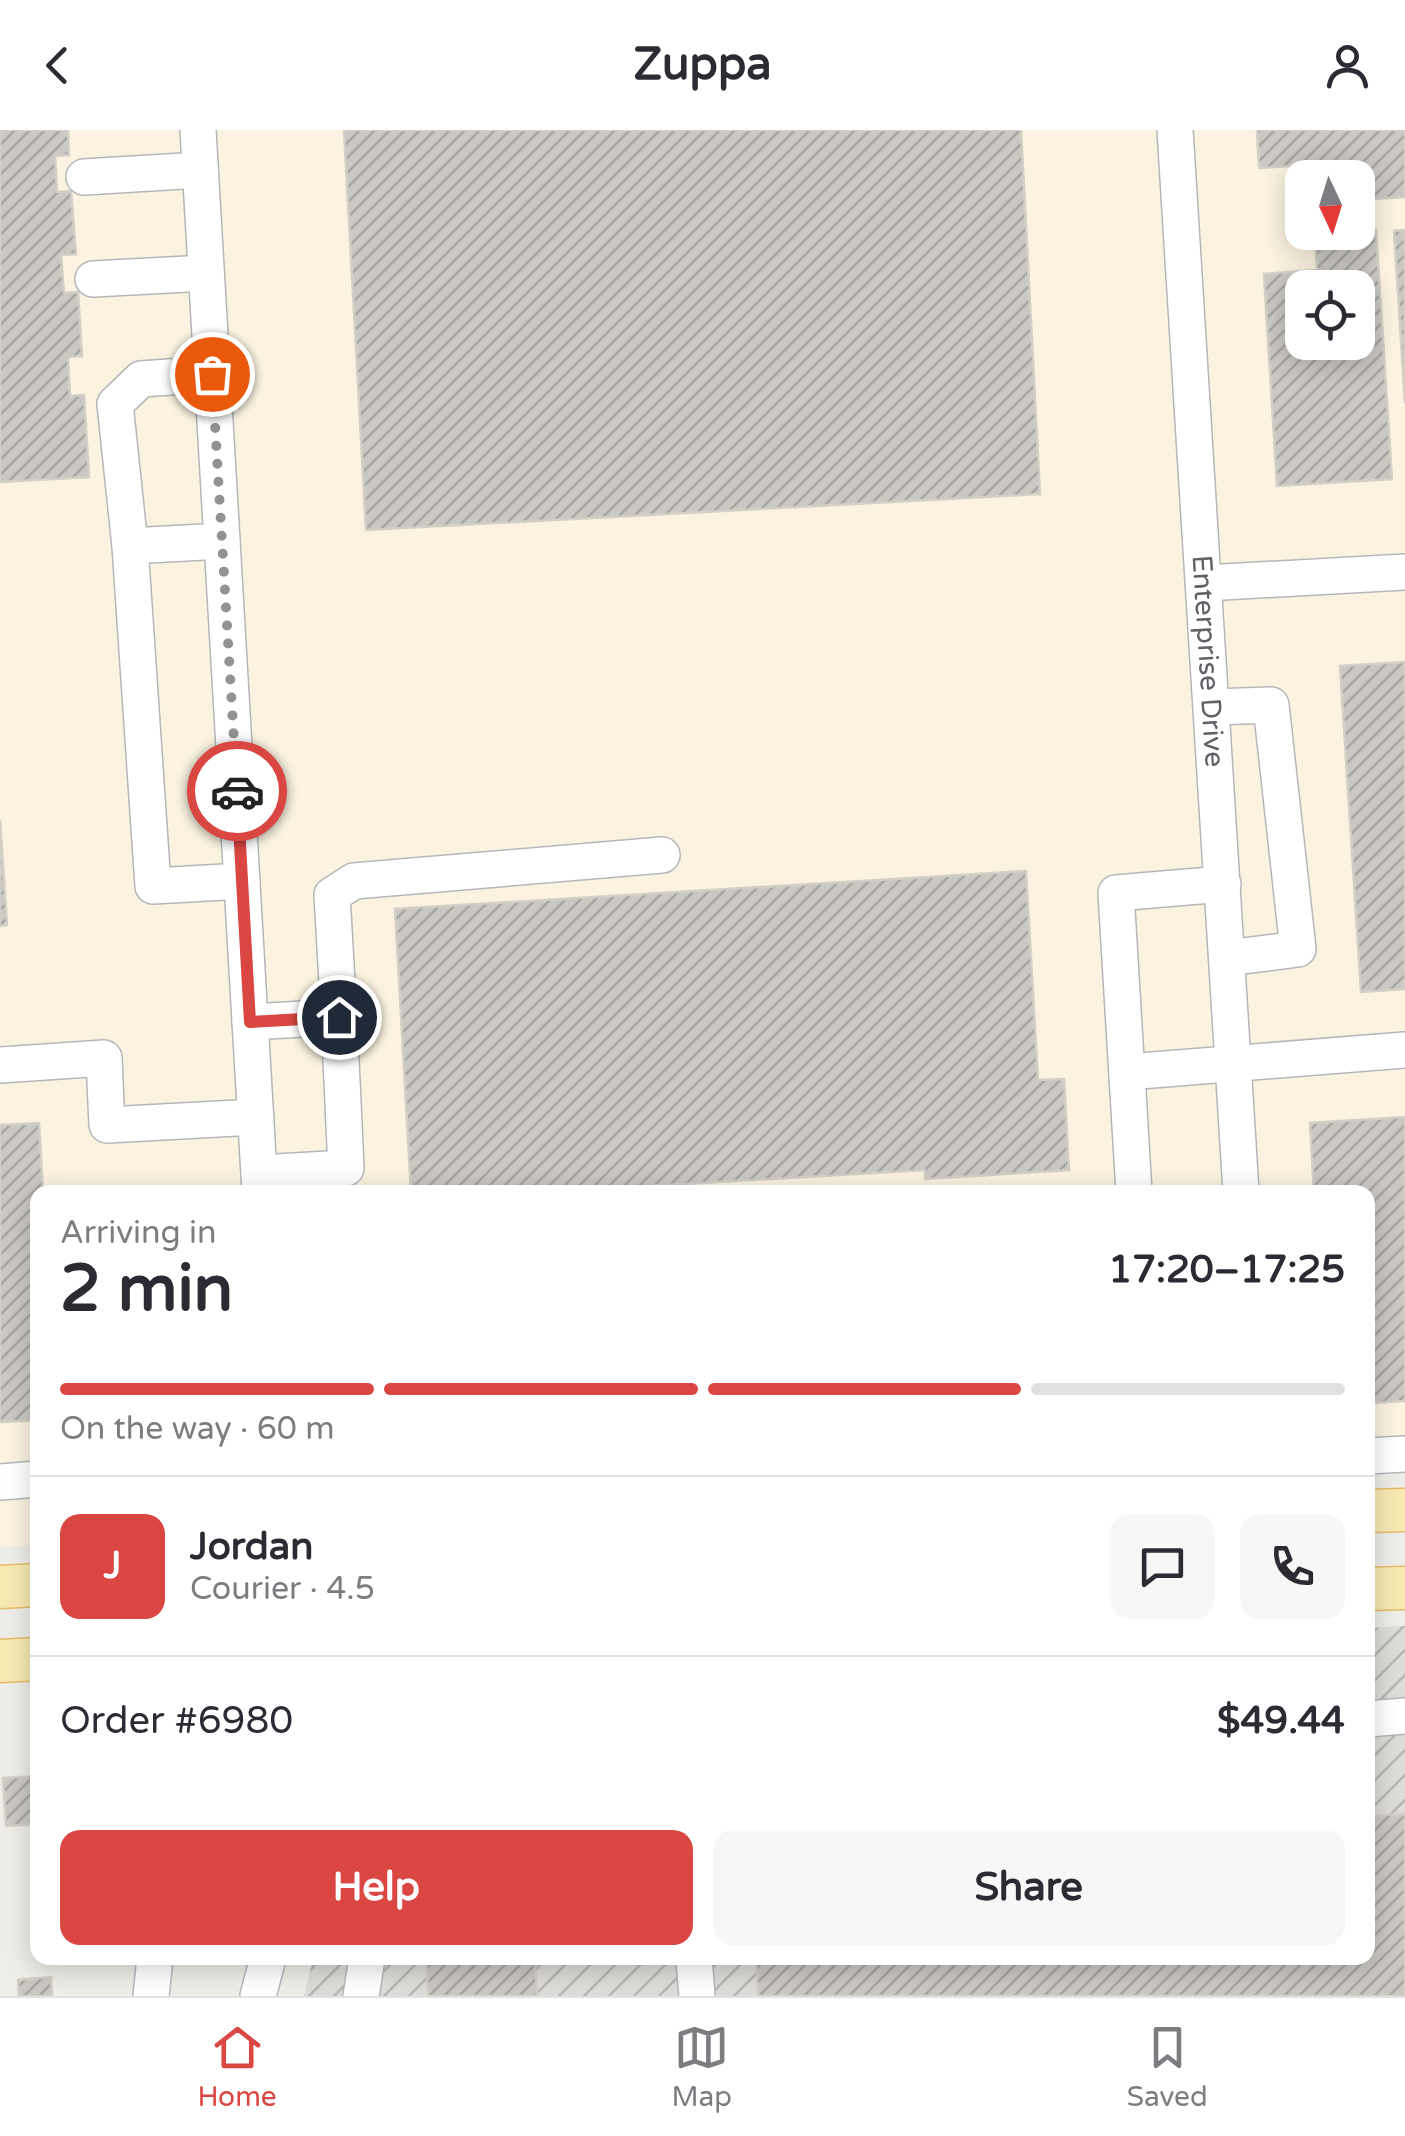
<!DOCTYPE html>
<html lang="en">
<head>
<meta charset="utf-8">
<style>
  :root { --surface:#fff; --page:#f7f7f7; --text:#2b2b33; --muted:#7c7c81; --line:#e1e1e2; --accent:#da4642 }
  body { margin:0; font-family:"Varela Round",sans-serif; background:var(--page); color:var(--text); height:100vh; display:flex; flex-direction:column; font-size:38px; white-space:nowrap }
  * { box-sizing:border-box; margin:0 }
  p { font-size:32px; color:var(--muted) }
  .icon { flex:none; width:55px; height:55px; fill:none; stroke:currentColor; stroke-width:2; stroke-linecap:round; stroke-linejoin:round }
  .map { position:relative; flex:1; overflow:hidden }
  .drawer { position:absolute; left:30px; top:1055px; width:1345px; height:780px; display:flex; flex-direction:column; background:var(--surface); border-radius:20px; box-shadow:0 5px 25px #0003 }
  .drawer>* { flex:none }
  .needle { width:65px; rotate:176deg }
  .buttons { position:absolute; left:1285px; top:30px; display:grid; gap:20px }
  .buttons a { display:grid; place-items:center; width:90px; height:90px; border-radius:20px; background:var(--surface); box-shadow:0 5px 25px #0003; font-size:50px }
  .pin { position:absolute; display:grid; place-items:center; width:85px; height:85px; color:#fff; margin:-42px; border:5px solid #fff; border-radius:50%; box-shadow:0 2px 10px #0007 }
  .courier { position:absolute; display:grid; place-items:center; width:100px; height:100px; margin:-50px; border:8px solid #da4642; border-radius:50%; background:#fff; color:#222; box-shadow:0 2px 12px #0007 }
  .head em { font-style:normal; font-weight:700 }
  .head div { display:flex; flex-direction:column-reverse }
  .head { display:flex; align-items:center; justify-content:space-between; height:170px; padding:0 30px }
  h1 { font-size:65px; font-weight:700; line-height:75px }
  .bar { display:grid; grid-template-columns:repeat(4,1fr); gap:15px 10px; align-content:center; height:120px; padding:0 30px }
  .bar i { height:12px; border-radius:8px; background:var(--line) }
  .bar .on { background:var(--accent) }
  .bar p { grid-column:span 4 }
  .line { display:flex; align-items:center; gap:25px; padding:0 30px; border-top:2px solid var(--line) }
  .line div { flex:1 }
  .round { display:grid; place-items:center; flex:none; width:105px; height:105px; border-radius:20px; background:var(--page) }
  .primary-button { display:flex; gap:20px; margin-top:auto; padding:20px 30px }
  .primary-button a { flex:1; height:115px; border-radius:20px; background:var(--accent); color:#fff; font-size:40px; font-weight:700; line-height:115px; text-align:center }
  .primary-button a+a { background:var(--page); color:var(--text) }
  header { display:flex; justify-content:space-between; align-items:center; height:130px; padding:0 30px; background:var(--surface); font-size:45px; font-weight:700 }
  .menu { display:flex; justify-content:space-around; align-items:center; height:140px; border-top:2px solid var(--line); background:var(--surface); font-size:28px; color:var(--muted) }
  .menu a { display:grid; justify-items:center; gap:5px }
  .menu .on { color:var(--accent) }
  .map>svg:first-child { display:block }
</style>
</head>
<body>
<header><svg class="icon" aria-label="back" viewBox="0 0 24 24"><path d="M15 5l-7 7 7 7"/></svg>Zuppa<svg class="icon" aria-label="person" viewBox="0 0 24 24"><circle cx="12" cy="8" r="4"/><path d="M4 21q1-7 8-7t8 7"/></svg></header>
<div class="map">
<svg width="1405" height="1866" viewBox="0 0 1405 1866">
  <defs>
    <pattern id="industrial-furrows" width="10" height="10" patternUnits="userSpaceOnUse" patternTransform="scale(2.5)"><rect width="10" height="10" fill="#dedcd9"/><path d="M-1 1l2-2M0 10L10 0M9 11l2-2" fill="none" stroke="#b7b6b4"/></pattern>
    <pattern id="building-hatch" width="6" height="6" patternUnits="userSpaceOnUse" patternTransform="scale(2.5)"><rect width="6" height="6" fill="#cbc8c4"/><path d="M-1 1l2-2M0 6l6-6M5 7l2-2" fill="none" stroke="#a8a6a3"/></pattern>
  </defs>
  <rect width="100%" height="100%" fill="#efede7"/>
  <path fill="#fbf3e0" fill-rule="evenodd" d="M0,0H1405V1339L1368,1340V1062H38L37,1415L0,1417ZM1302,48H1358V102H1302ZM1302,158H1358V212H1302Z"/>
  <path fill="url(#industrial-furrows)" d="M1405,1496V1866H304L313,1828H1368V1498Z"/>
  <path fill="url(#building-hatch)" stroke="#d3cec6" stroke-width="2.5" fill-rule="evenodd" d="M0,0H68L69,25L55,26L57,62L71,61L76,124L61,125L64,163L78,162L82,226L68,227L70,266L84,265L89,347L0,352Z
    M344,0H1021L1040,364L366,400Z
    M1257,0H1405V67L1358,70V48H1311L1310,35L1259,38Z
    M1376,100L1392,349L1277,356L1264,144L1317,140L1315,104ZM1302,158H1358V212H1302Z
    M1405,100V273L1394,101Z
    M1405,532V859L1361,862L1340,536Z
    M0,690L7,795L0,796Z
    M1026,741L1038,950L1064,949L1069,1040L925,1049V1040L547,1062H411L395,779Z
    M1405,987V1271L1368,1273V1062H1314L1310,993Z
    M39,993L43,1062H38V1290L0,1292V995Z
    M38,1646V1694L6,1696L3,1648Z
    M1405,1684V1866H758L756,1828H1368V1686Z
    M426,1828H535L537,1866H428Z
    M51,1847L52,1866H19L18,1850Z"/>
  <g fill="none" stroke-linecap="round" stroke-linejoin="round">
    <defs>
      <g id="minor">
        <path d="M198,0L260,1062"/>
        <path id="s1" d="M1175,0L1241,1062"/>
        <path d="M84,47L200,40"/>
        <path d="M93,149L206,143"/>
        <path d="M222,411L130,416L153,756L242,751"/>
        <path d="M130,416L115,274L141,249L212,244"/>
        <path d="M1205,453L1405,442"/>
        <path d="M1213,577L1271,575L1298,819L1227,828"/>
        <path d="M339,887L332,765L354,751L662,725"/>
        <path d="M250,892L339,887L346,1038L259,1043"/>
        <path d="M0,935L104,928L107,995L256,987"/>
        <path d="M1127,942L1405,920"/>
        <path d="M1134,1062L1116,763L1223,754"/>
        <path d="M1368,1326L1405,1324"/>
        <path d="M0,1352L38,1349"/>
        <path d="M1368,1589L1405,1586"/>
        <path d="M694,1828L697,1866"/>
        <path d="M151,1866L155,1828"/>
        <path d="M258,1866L268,1828"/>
        <path d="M361,1866L367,1828"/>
      </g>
      <path id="major" d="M1368,1381L1405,1380
        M0,1457L38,1455
        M1368,1459L1405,1458
        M0,1531L38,1529"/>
    </defs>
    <use href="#minor" stroke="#b4b7ba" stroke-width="38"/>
    <use href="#major" stroke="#e5bc6a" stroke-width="45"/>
    <use href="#minor" stroke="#fff" stroke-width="35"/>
    <use href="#major" stroke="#f8e9b3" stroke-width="42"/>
  </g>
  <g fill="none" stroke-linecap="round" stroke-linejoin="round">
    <path stroke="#919393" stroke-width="10" stroke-dasharray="0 18" d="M212,244L237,661"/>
    <path stroke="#da4642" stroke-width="12" d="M237,661L250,892L339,887"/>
  </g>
  <g text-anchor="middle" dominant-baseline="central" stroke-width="8" stroke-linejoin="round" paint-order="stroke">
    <g font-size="28" fill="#5e6266" stroke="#fff">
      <text stroke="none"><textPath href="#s1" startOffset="532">Enterprise Drive</textPath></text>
    </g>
  </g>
</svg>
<div class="buttons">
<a><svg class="needle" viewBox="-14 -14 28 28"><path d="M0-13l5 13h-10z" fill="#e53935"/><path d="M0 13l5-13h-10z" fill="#7c7c81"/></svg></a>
<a><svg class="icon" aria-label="locate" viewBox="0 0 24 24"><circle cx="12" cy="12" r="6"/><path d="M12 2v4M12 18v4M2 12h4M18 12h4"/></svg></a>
</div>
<div class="pin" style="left:212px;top:244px;background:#ea580c"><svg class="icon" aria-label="bag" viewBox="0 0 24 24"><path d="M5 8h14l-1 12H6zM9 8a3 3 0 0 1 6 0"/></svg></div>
<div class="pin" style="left:339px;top:887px;background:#1f2937"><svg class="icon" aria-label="home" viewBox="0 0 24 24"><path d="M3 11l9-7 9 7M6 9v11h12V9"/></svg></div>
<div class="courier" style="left:237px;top:661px"><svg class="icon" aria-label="car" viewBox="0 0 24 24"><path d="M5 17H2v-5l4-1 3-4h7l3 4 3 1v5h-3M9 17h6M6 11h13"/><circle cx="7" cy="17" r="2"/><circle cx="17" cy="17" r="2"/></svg></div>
<section class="drawer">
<div class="head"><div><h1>2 min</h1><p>Arriving in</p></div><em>17:20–17:25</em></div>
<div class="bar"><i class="on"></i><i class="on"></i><i class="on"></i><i></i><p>On the way · 60 m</p></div>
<div class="line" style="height:180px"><b class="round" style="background:var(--accent);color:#fff">J</b><div><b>Jordan</b><p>Courier · 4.5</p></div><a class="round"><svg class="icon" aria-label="chat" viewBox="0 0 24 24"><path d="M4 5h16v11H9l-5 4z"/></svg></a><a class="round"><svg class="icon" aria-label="phone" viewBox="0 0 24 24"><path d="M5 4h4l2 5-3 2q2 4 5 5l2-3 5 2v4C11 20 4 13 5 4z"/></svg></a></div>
<div class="line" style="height:130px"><div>Order #6980</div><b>$49.44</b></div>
<div class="primary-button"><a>Help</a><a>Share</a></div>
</section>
</div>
<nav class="menu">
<a class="on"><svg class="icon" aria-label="home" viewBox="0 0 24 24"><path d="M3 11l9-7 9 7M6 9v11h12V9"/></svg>Home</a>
<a><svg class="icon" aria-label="map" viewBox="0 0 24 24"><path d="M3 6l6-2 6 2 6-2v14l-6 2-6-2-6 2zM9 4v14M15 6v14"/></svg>Map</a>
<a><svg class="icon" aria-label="saved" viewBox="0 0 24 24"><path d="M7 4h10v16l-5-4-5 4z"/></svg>Saved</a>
</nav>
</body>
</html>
